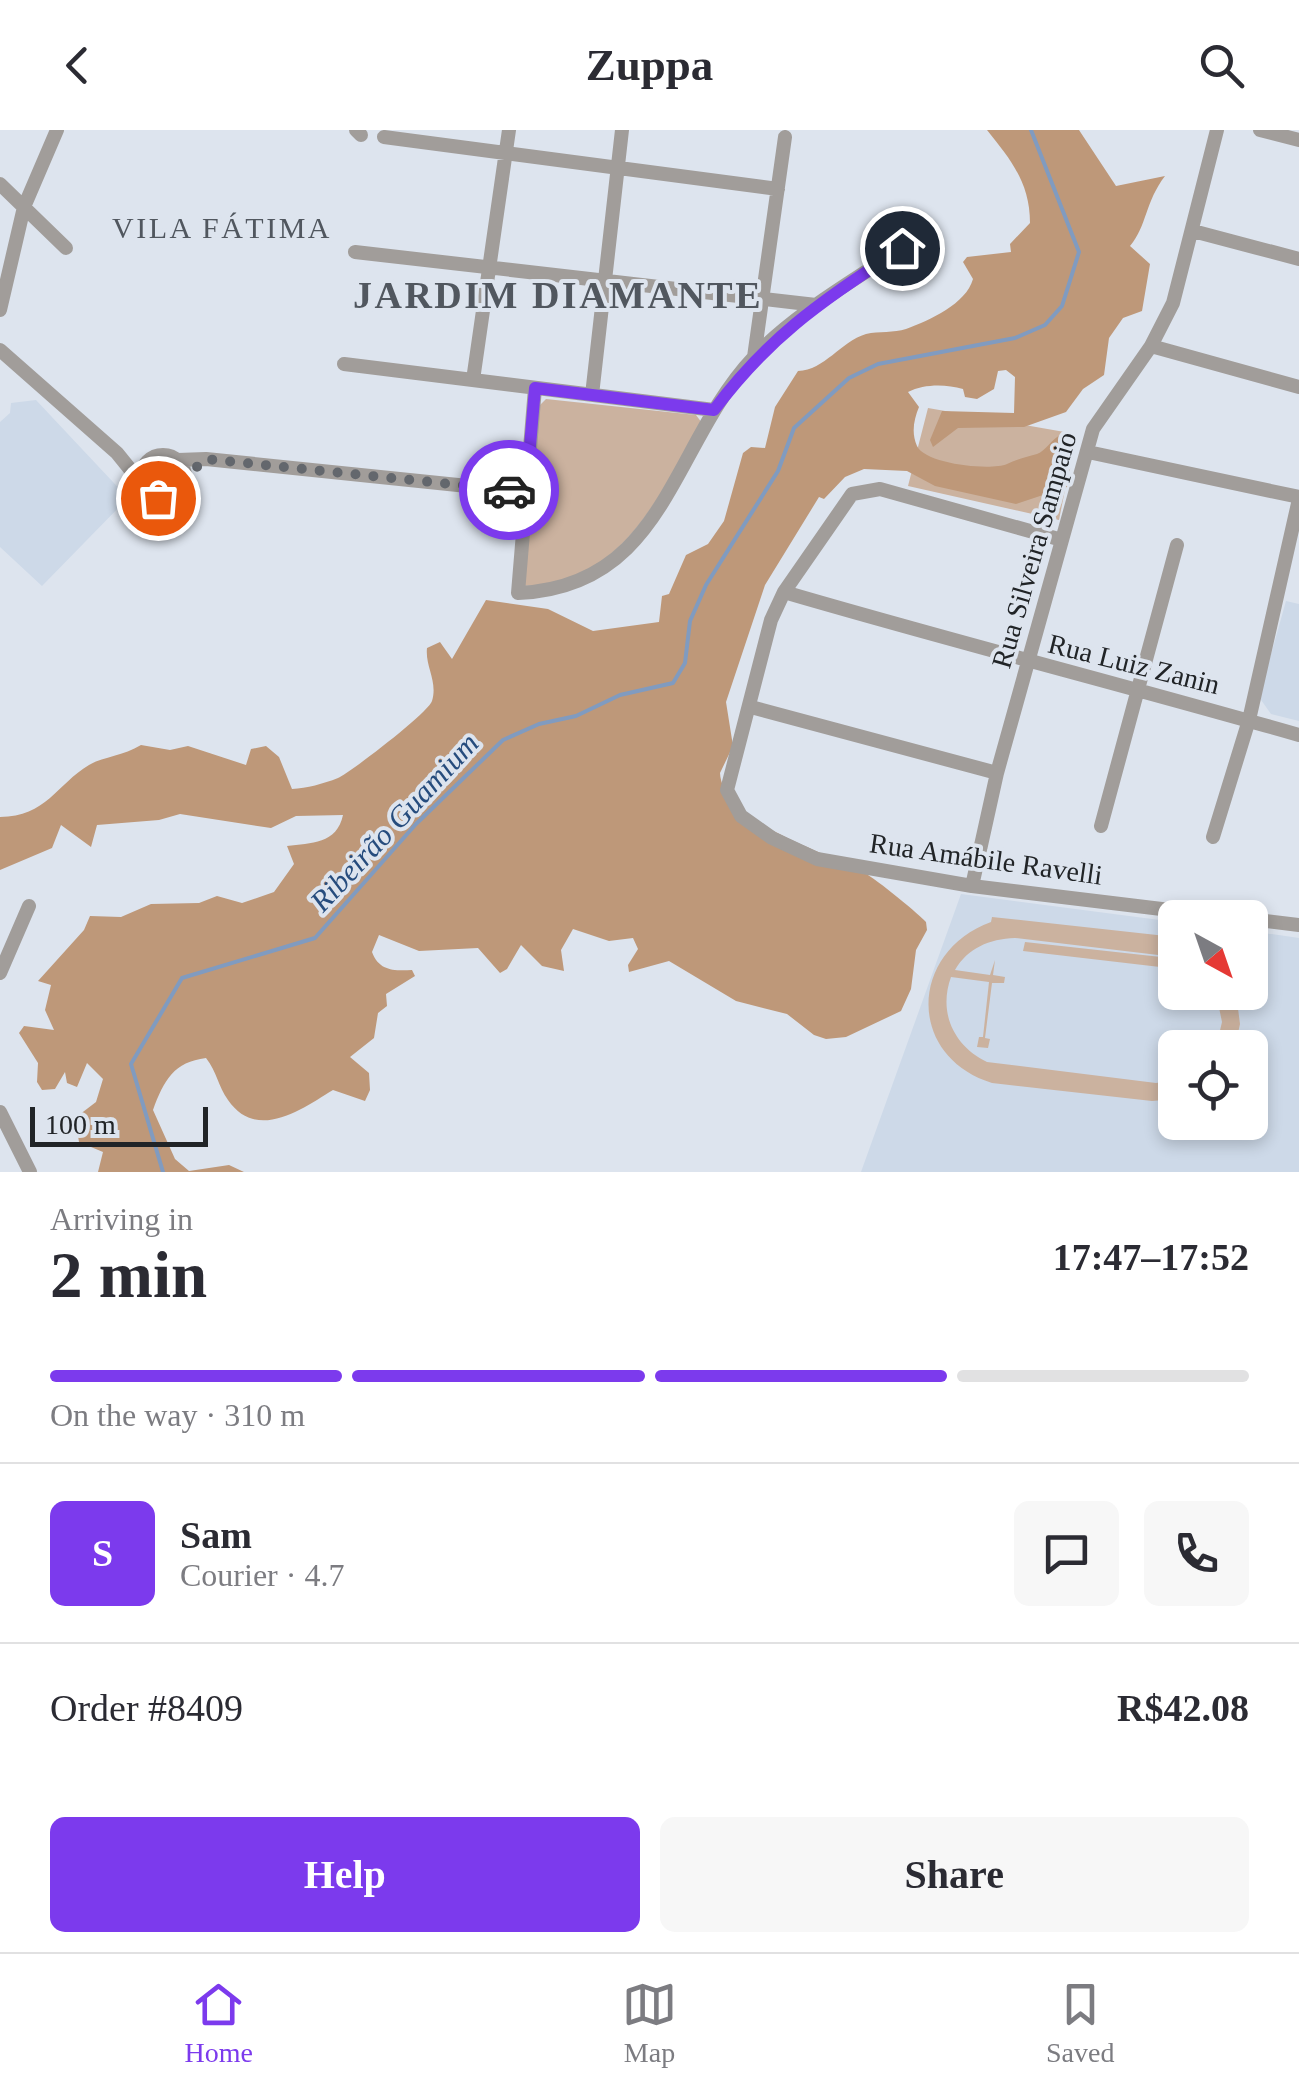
<!DOCTYPE html>
<html lang="en">
<head>
<meta charset="utf-8">
<style>
  :root { --surface:#fff; --page:#f7f7f7; --text:#2b2b33; --muted:#7c7c81; --line:#e1e1e2; --accent:#7c3aed }
  body { margin:0; font-family:Georgia,serif; background:var(--page); color:var(--text); height:100vh; display:flex; flex-direction:column; font-size:38px; white-space:nowrap }
  * { box-sizing:border-box; margin:0 }
  p { font-size:32px; color:var(--muted) }
  .icon { flex:none; width:55px; height:55px; fill:none; stroke:currentColor; stroke-width:2; stroke-linecap:round; stroke-linejoin:round }
  .map { position:relative; height:1042px; overflow:hidden }
  .drawer { display:flex; flex-direction:column; background:var(--surface); flex:1 }
  .drawer>* { flex:none }
  .needle { width:65px; rotate:140deg }
  .controls { position:absolute; left:1158px; top:770px; display:grid; gap:20px }
  .controls a { display:grid; place-items:center; width:110px; height:110px; border-radius:15px; background:var(--surface); box-shadow:0 5px 15px #0003; font-size:50px }
  .scale { position:absolute; left:30px; bottom:25px; width:178px; box-sizing:border-box; padding-left:10px; border:5px solid #212427; border-top:0; font-size:28px; line-height:35px; white-space:nowrap; color:#212427; -webkit-text-stroke:8px #dde4ee; paint-order:stroke }
  .pin { position:absolute; display:grid; place-items:center; width:85px; height:85px; color:#fff; margin:-42px; border:5px solid #fff; border-radius:50%; box-shadow:0 2px 10px #0007 }
  .courier { position:absolute; display:grid; place-items:center; width:100px; height:100px; margin:-50px; border:8px solid #7c3aed; border-radius:50%; background:#fff; color:#222; box-shadow:0 2px 12px #0007 }
  .summary em { font-style:normal; font-weight:600 }
  .summary div { display:flex; flex-direction:column-reverse }
  .summary { display:flex; align-items:center; justify-content:space-between; height:170px; padding:0 50px }
  h1 { font-size:65px; font-weight:600; line-height:75px }
  .bar { display:grid; grid-template-columns:repeat(4,1fr); gap:15px 10px; align-content:center; height:120px; padding:0 50px }
  .bar i { height:12px; border-radius:8px; background:var(--line) }
  .bar .on { background:var(--accent) }
  .bar p { grid-column:span 4 }
  .line { display:flex; align-items:center; gap:25px; padding:0 50px; border-top:2px solid var(--line) }
  .line div { flex:1 }
  .round { display:grid; place-items:center; flex:none; width:105px; height:105px; border-radius:15px; background:var(--page) }
  .button { display:flex; gap:20px; margin-top:auto; padding:20px 50px }
  .button a { flex:1; height:115px; border-radius:15px; background:var(--accent); color:#fff; font-size:40px; font-weight:600; line-height:115px; text-align:center }
  .button a+a { background:var(--page); color:var(--text) }
  header { display:flex; justify-content:space-between; align-items:center; height:130px; padding:0 50px; background:var(--surface); font-size:45px; font-weight:600 }
  .menu { display:flex; justify-content:space-around; align-items:center; height:140px; border-top:2px solid var(--line); background:var(--surface); font-size:28px; color:var(--muted) }
  .menu a { display:grid; justify-items:center; gap:5px }
  .menu .on { color:var(--accent) }
  .map>svg:first-child { display:block }
</style>
</head>
<body>
<header><svg class="icon" aria-label="back" viewBox="0 0 24 24"><path d="M15 5l-7 7 7 7"/></svg>Zuppa<svg class="icon" aria-label="search" viewBox="0 0 24 24"><circle cx="10" cy="10" r="6"/><path d="M15 15l6 6"/></svg></header>
<div class="map">
<svg width="1299" height="1042" viewBox="0 0 1299 1042">
  <rect width="100%" height="100%" fill="#dde4ee"/>
  <path fill="#cdd9e8" fill-rule="evenodd" d="M36,270L128,368L42,456L0,417V292L10,283L11,273Z
    M1286,471L1299,474V591L1271,584L1259,567Z
    M961,764L1175,792V862H1250V801L1299,808V1042H861ZM1175,918H1250V992H1175Z"/>
  <path fill="#cbb29f" d="M546,269L696,285L702,293C658,367 621,456 522,456L539,276Z
    M928,278L1076,304L1059,390L908,356Z
    M992,787L1175,807V827L1015,808C989,809 968,818 955,840L990,845L995,830L993,845L1005,847L1004,853H992L985,908L990,909L988,918L977,917L979,907H983L989,852L951,847C938,883 954,916 987,932L1156,953L1175,950V969L1152,971L992,953C906,926 909,822 991,792Z
    M1025,812L1161,827L1160,837L1023,821Z
    M1216,863H1236L1240,894L1235,917L1163,915L1164,907L1217,913L1222,892Z"/>
  <path fill="#be9879" d="M987,0H1079L1116,56L1165,46C1145,72 1147,96 1130,116L1150,134L1142,181L1123,188L1109,208L1104,245L1083,259L1066,282L1024,297L958,298L933,317L930,310L942,281L1014,283L1015,247L1006,240L998,241L994,259L977,269L965,267L963,259C945,254 924,254 908,262L919,277C914,289 911,303 917,316C925,334 990,341 1007,334C1018,329 1026,327 1037,324C1046,321 1051,309 1061,305L1073,322L1067,357L1016,374L935,356L907,341L864,339L845,347L824,369L819,367L765,455L726,572L733,616L720,643C722,691 822,721 858,739C874,747 913,779 926,792L927,800L916,820L911,859L901,881L846,907L826,909L814,905L787,884L736,871L669,831L629,842L628,835L638,819L633,808L609,811L573,799L561,820L564,841L542,836L521,815L507,839L500,843L478,818L419,821L379,805L372,822C379,841 394,841 412,840L415,846L386,864L387,876L378,883L374,908L350,927L369,943L370,960L365,971L333,960C302,979 257,1012 228,970C218,956 217,942 206,928C174,932 164,950 153,980L175,1029L189,1041L229,1035L244,1042H98L103,1022L79,1012L75,988L96,972L103,949L87,933L77,957L67,953L65,942L55,959L42,960L37,952L38,933L19,903L24,896L54,900L45,880L51,855L38,851L84,800L90,786L121,787L151,774L199,773L217,766L242,773L274,762L294,734L287,716C311,713 337,714 343,685L296,686L271,698L180,684L159,690L97,695L91,717L61,695L52,718L0,740V687C46,687 57,654 89,635C102,627 123,626 141,615L170,620L188,616L246,635L251,619L266,616L279,627L292,659C307,658 323,654 338,648C350,643 429,582 432,571C438,551 425,537 427,518L440,512L452,529L486,470L548,479L593,501L659,492L662,466L669,464L686,425L708,414L724,391L743,323L751,317L765,318L775,277L798,241C825,240 840,212 866,204C879,201 894,203 906,199C930,190 966,174 973,149L963,132L967,127L1011,122L1010,114L1030,93C1030,53 1011,30 987,0Z"/>
  <g fill="none" stroke-linecap="round" stroke-linejoin="round">
    <path stroke="#809bc0" stroke-width="4" d="M163,1042L131,934L182,848L315,808L416,694L503,610L539,594L576,586L620,565L673,553L685,533L690,491L706,455L778,341L794,298L849,248L878,234L1015,208L1045,195L1062,176L1079,122L1031,0"/>
    <path stroke="#a19d9a" stroke-width="14" d="M356,0L361,5
      M1260,0L1299,10
      M384,7L778,59
      M0,54L66,118
      M1193,101L1299,129
      M355,122L816,175
      M0,180L24,77L57,0
      M1151,216L1299,257
      M0,220L117,323L142,354
      M754,227L785,7
      M344,234L714,280
      M473,250L509,0
      M535,258L518,463C666,457 671,315 754,227C796,183 852,152 902,118
      M592,265L622,0
      M1088,322L1299,367
      M141 347a22 22 0 1 1 44 0a22 22 0 1 1-44 0Z
      M178,330L206,329L526,362
      M1062,410L880,359L852,364L784,462L771,490L727,660L741,686L772,708L817,729L972,756L1236,788
      M784,462C955,512 1128,556 1299,605
      M751,577L997,643
      M1101,696L1177,415
      M1213,707L1249,590L1299,369
      M972,756L997,643L1093,299L1151,216L1173,173L1217,0
      M1250,789L1299,795
      M0,843L29,776
      M0,982L30,1042"/>
  </g>
  <g fill="none" stroke-linecap="round" stroke-linejoin="round">
    <path stroke="#63676d" stroke-width="10" stroke-dasharray="0 18" d="M158,368L178,363L185,347L206,329L509,360"/>
    <path stroke="#7c3aed" stroke-width="12" d="M509,360L526,362L535,258L714,280C772,203 823,171 902,118"/>
  </g>
  <g text-anchor="middle" dominant-baseline="central" stroke-width="8" stroke-linejoin="round" paint-order="stroke">
    <g font-size="28" fill="#212427" stroke="#dde4ee">
      <text transform="translate(1034 420) rotate(-74)">Rua Silveira Sampaio</text>
      <text transform="translate(1134 534) rotate(14)">Rua Luiz Zanin</text>
      <text transform="translate(986 729) rotate(8)">Rua Amábile Ravelli</text>
    </g>
    <g font-size="30" letter-spacing="2.5" fill="#51575f" stroke="#dde4ee">
      <text x="222" y="97">VILA FÁTIMA</text>
    </g>
    <g font-size="30" font-style="italic" fill="#264c7d" stroke="#dde4ee">
      <text transform="translate(394 692) rotate(-47)">Ribeirão Guamium</text>
    </g>
    <g font-size="38" font-weight="bold" letter-spacing="2.5" fill="#51575f" stroke="#dde4ee">
      <text x="558" y="165">JARDIM DIAMANTE</text>
    </g>
  </g>
</svg>
<div class="controls">
<a><svg class="needle" viewBox="-14 -14 28 28"><path d="M0-13l5 13h-10z" fill="#e53935"/><path d="M0 13l5-13h-10z" fill="#7c7c81"/></svg></a>
<a><svg class="icon" aria-label="locate" viewBox="0 0 24 24"><circle cx="12" cy="12" r="6"/><path d="M12 2v4M12 18v4M2 12h4M18 12h4"/></svg></a>
</div>
<div class="scale">100 m</div>
<div class="pin" style="left:158px;top:368px;background:#ea580c"><svg class="icon" aria-label="bag" viewBox="0 0 24 24"><path d="M5 8h14l-1 12H6zM9 8a3 3 0 0 1 6 0"/></svg></div>
<div class="pin" style="left:902px;top:118px;background:#1f2937"><svg class="icon" aria-label="home" viewBox="0 0 24 24"><path d="M3 11l9-7 9 7M6 9v11h12V9"/></svg></div>
<div class="courier" style="left:509px;top:360px"><svg class="icon" aria-label="car" viewBox="0 0 24 24"><path d="M5 17H2v-5l4-1 3-4h7l3 4 3 1v5h-3M9 17h6M6 11h13"/><circle cx="7" cy="17" r="2"/><circle cx="17" cy="17" r="2"/></svg></div>
</div>
<section class="drawer">
<div class="summary"><div><h1>2 min</h1><p>Arriving in</p></div><em>17:47–17:52</em></div>
<div class="bar"><i class="on"></i><i class="on"></i><i class="on"></i><i></i><p>On the way · 310 m</p></div>
<div class="line" style="height:180px"><b class="round" style="background:var(--accent);color:#fff">S</b><div><b>Sam</b><p>Courier · 4.7</p></div><a class="round"><svg class="icon" aria-label="chat" viewBox="0 0 24 24"><path d="M4 5h16v11H9l-5 4z"/></svg></a><a class="round"><svg class="icon" aria-label="phone" viewBox="0 0 24 24"><path d="M5 4h4l2 5-3 2q2 4 5 5l2-3 5 2v4C11 20 4 13 5 4z"/></svg></a></div>
<div class="line" style="height:130px"><div>Order #8409</div><b>R$42.08</b></div>
<div class="button"><a>Help</a><a>Share</a></div>
</section>
<nav class="menu">
<a class="on"><svg class="icon" aria-label="home" viewBox="0 0 24 24"><path d="M3 11l9-7 9 7M6 9v11h12V9"/></svg>Home</a>
<a><svg class="icon" aria-label="map" viewBox="0 0 24 24"><path d="M3 6l6-2 6 2 6-2v14l-6 2-6-2-6 2zM9 4v14M15 6v14"/></svg>Map</a>
<a><svg class="icon" aria-label="saved" viewBox="0 0 24 24"><path d="M7 4h10v16l-5-4-5 4z"/></svg>Saved</a>
</nav>
</body>
</html>
